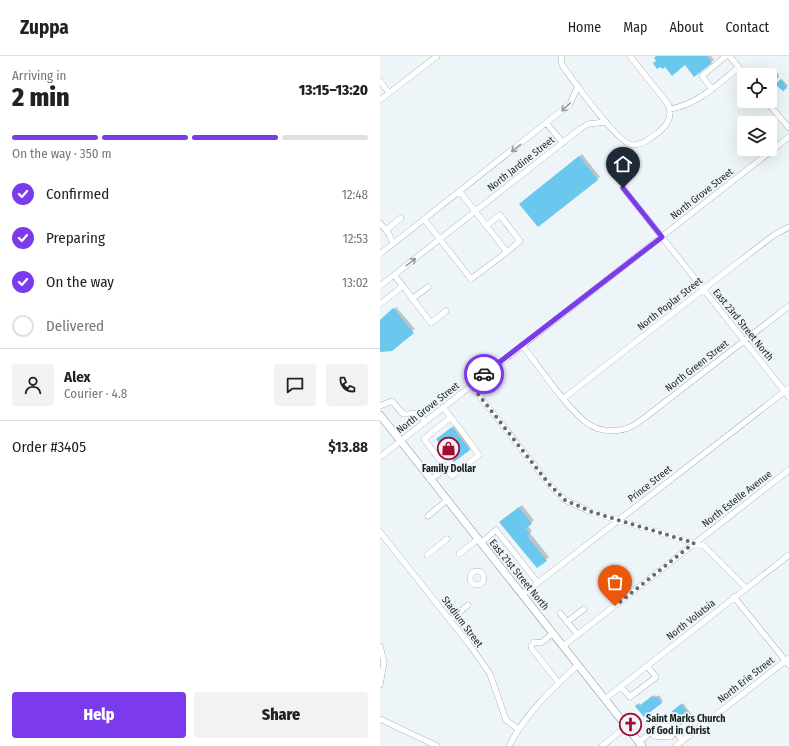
<!DOCTYPE html>
<html lang="en">
<head>
<meta charset="utf-8">
<style>
  :root { --surface:#fff; --page:#f2f2f2; --text:#222; --muted:#767676; --line:#e0e0e0; --accent:#7c3aed }
  body { margin:0; font-family:"Fira Sans Condensed",sans-serif; background:var(--page); color:var(--text); height:100vh; display:flex; flex-direction:column; font-size:15px; white-space:nowrap }
  * { box-sizing:border-box; margin:0 }
  p { font-size:13px; color:var(--muted) }
  .icon { flex:none; width:22px; height:22px; fill:none; stroke:currentColor; stroke-width:2; stroke-linecap:round; stroke-linejoin:round }
  .map { position:relative; flex:1; overflow:hidden }
  .side { display:flex; flex-direction:column; background:var(--surface); width:380px }
  .side>* { flex:none }
  .buttons { position:absolute; left:357px; top:12px; display:grid; gap:8px }
  .buttons a { display:grid; place-items:center; width:40px; height:40px; border-radius:4px; background:var(--surface); box-shadow:0 4px 16px #0002; font-size:20px }
  .pin { position:absolute; display:grid; place-items:center; width:34px; height:34px; color:#fff; margin:-41px -17px; border-radius:50% 50% 50% 0; rotate:-45deg; box-shadow:0 0 4px #0007 }
  .pin .icon { rotate:45deg }
  .courier { position:absolute; display:grid; place-items:center; width:40px; height:40px; margin:-20px; border:3px solid #7c3aed; border-radius:50%; background:#fff; color:#222; box-shadow:0 1px 5px #0007 }
  .headline em { font-style:normal; font-weight:800 }
  .headline div { display:flex; flex-direction:column-reverse }
  .headline { display:flex; align-items:center; justify-content:space-between; height:68px; padding:0 12px }
  h1 { font-size:26px; font-weight:800; line-height:30px }
  .bar { display:grid; grid-template-columns:repeat(4,1fr); gap:6px 4px; align-content:center; height:48px; padding:0 12px }
  .bar i { height:5px; border-radius:3px; background:var(--line) }
  .bar .on { background:var(--accent) }
  .bar p { grid-column:span 4 }
  .line { display:flex; align-items:center; gap:10px; padding:0 12px; border-top:1px solid var(--line) }
  .line div { flex:1 }
  .round { display:grid; place-items:center; flex:none; width:42px; height:42px; border-radius:4px; background:var(--page) }
  ol { padding:0 12px; list-style:none }
  li { display:flex; align-items:center; gap:12px; height:44px }
  li p { margin-inline-start:auto }
  li .icon { padding:4px; border-radius:50%; background:var(--accent); color:#fff; stroke-width:4 }
  li:last-child { color:var(--muted) }
  li i { width:22px; height:22px; border:2px solid var(--line); border-radius:50% }
  .action { display:flex; gap:8px; margin-top:auto; padding:8px 12px }
  .action a { flex:1; height:46px; border-radius:4px; background:var(--accent); color:#fff; font-size:16px; font-weight:800; line-height:46px; text-align:center }
  .action a+a { background:var(--page); color:var(--text) }
  header { display:flex; align-items:center; gap:24px; box-sizing:border-box; height:56px; padding:0 20px; background:var(--surface); border-bottom:1px solid var(--line) }
  header strong { font-size:19px }
  nav { display:flex; gap:22px; margin-inline-start:auto; font-size:14px }
  main { display:flex; flex:1; min-height:0 }
  .map>svg:first-child { display:block }
</style>
</head>
<body>
<header>
<strong>Zuppa</strong>
<nav><a>Home</a><a>Map</a><a>About</a><a>Contact</a></nav>
</header>
<main>
<section class="side">
<div class="headline"><div><h1>2 min</h1><p>Arriving in</p></div><em>13:15–13:20</em></div>
<div class="bar"><i class="on"></i><i class="on"></i><i class="on"></i><i></i><p>On the way · 350 m</p></div>
<ol>
<li><svg class="icon" aria-label="check" viewBox="0 0 24 24"><path d="M5 12l5 5 9-10"/></svg>Confirmed<p>12:48</p></li>
<li><svg class="icon" aria-label="check" viewBox="0 0 24 24"><path d="M5 12l5 5 9-10"/></svg>Preparing<p>12:53</p></li>
<li><svg class="icon" aria-label="check" viewBox="0 0 24 24"><path d="M5 12l5 5 9-10"/></svg>On the way<p>13:02</p></li>
<li><i></i>Delivered</li>
</ol>
<div class="line" style="height:72px"><a class="round"><svg class="icon" aria-label="person" viewBox="0 0 24 24"><circle cx="12" cy="8" r="4"/><path d="M4 21q1-7 8-7t8 7"/></svg></a><div><b>Alex</b><p>Courier · 4.8</p></div><a class="round"><svg class="icon" aria-label="chat" viewBox="0 0 24 24"><path d="M4 5h16v11H9l-5 4z"/></svg></a><a class="round"><svg class="icon" aria-label="phone" viewBox="0 0 24 24"><path d="M5 4h4l2 5-3 2q2 4 5 5l2-3 5 2v4C11 20 4 13 5 4z"/></svg></a></div>
<div class="line" style="height:52px"><div>Order #3405</div><b>$13.88</b></div>
<div class="action"><a>Help</a><a>Share</a></div>
</section>
<div class="map">
<svg width="409" height="690" viewBox="0 0 409 690">
  <rect width="100%" height="100%" fill="#edf5f8"/>
  <path fill="#0003" d="M277,0H331L334,4L314,20L305,8L285,10L277,5Z
    M394,12L399,19L394,23L388,17Z
    M402,23L408,30L403,34L396,28Z
    M202,98L220,121L158,170L143,145Z
    M16,251L35,273L0,295V265Z
    M74,370L91,392L89,394L59,382Z
    M142,449L154,464L148,470L152,475L150,477L169,501L158,511L123,463Z
    M274,639L276,641L279,639L283,645L265,660L256,650L259,647L261,649Z
    M303,647L312,659L310,661L294,654Z"/>
  <path fill="#6ac7ee" d="M276,0H327L332,7L314,21L305,9L292,20L285,11L283,13L280,11L277,13L273,7L276,5L274,2Z
    M393,12L399,21L394,25L387,17Z
    M401,23L407,32L403,35L395,28Z
    M199,100L218,124L158,171L139,148Z
    M13,252L34,277L12,295L0,296V264Z
    M72,371L90,394L74,406L56,383Z
    M139,451L152,468L146,472L150,478L147,480L167,505L157,512L119,466Z
    M272,640L274,642L276,640L282,647L264,661L255,650L257,648L259,650Z
    M301,648L311,661L301,669L291,656Z
    M277,672L289,673V680L276,678Z"/>
  <g fill="none" stroke-linecap="round" stroke-linejoin="round">
    <defs>
      <path id="minor" d="M181,0L182,9C192,23 239,89 253,89C263,89 272,81 280,75C288,68 293,59 288,48L250,0
        M0,25L9,37
        M332,33L322,20L346,0
        M0,44L57,0
        M386,45L409,72
        M290,53C317,49 338,28 359,11L349,0
        M167,68L183,87
        M243,132L409,341
        M44,163L91,223L127,196L80,136
        M0,167L9,178L13,188
        M106,170L120,159L140,185L127,196
        M6,174L21,162
        M0,198L190,48L198,30
        M0,230L200,73L208,68L226,66
        M23,230L51,267L66,255
        M32,243L48,231
        M0,248L23,230L14,219
        M142,289C158,309 190,357 210,369C218,374 230,376 240,374C250,373 259,366 267,360L409,250
        M91,329L169,428L185,444L211,456L324,490L366,532
        M184,342L352,211L394,179L409,171
        M0,350L12,345L23,358C36,359 34,353 45,365
        M63,351L75,367
        M71,361L44,383L72,420L99,399L77,369
        M0,401L409,81
        M50,424L66,412
        M48,460L67,444
        M0,476L89,588L110,618L126,664L138,673
        M101,487L116,474L158,527
        M79,498L98,483
        M47,499L67,483
        M90 522a7 7 0 1 1 14 0a7 7 0 1 1-14 0Z
        M142,539L409,332
        M354,541L409,609
        M180,557L198,579
        M70,564L88,549
        M187,566L204,553
        M173,577L161,587L154,586L151,590L152,593L179,627
        M0,590L4,606L0,629
        M183,590L409,414
        M241,631L250,641L276,621L267,610
        M225,643L409,499
        M0,663L57,690
        M271,676L274,680L291,681L295,675
        M259,686C281,669 282,658 303,685
        M129,690C146,657 171,634 198,609
        M222,690L246,671
        M296,690L409,602"/>
      <path id="major" d="M0,359L262,690"/>
    </defs>
    <use href="#minor" stroke="#848b8f" stroke-width="6"/>
    <use href="#major" stroke="#848b8f" stroke-width="8"/>
    <use href="#minor" stroke="#fff" stroke-width="5.5"/>
    <use href="#major" stroke="#fff" stroke-width="7"/>
  </g>
  <defs><path id="oneway-shaft" d="M-6 0H5M1.5-3L5.5 0L1.5 3" fill="none" stroke-width="1.6" stroke-linecap="round" stroke-linejoin="round"/></defs>
  <g stroke="#999b9b">
    <use href="#oneway-shaft" transform="translate(186 51) rotate(137)"/>
    <use href="#oneway-shaft" transform="translate(136 92) rotate(142)"/>
    <use href="#oneway-shaft" transform="translate(31 206) rotate(-38)"/>
  </g>
  <g fill="none" stroke-linecap="round" stroke-linejoin="round">
    <path stroke="#666b6c" stroke-width="4" stroke-dasharray="0 7.2" d="M104,318L91,329L169,428L185,444L212,456L314,487L235,550"/>
    <path stroke="#7c3aed" stroke-width="5" d="M104,318L282,181L243,132"/>
  </g>
  <defs>
    <symbol id="shop-ring" viewBox="-11 -11 22 22"><circle r="9.5" fill="#edf5f8" stroke="#a50a2f" stroke-width="1.5"/><path d="M-5-2.5h2.3a2.7 3.5 0 0 1 5.4 0H5L5.5 6h-11ZM-1.5-2.5h3a1.5 2.3 0 0 0-3 0Z" fill="#a50a2f"/></symbol>
    <symbol id="church-ring" viewBox="-11 -11 22 22"><circle r="9.5" fill="#edf5f8" stroke="#a50a2f" stroke-width="1.5"/><path d="M-1.2-6h2.4v3.5h3.3v2.4h-3.3V6h-2.4V-.1h-3.3v-2.4h3.3Z" fill="#a50a2f"/></symbol>
  </defs>
  <g fill-rule="evenodd">
    <use href="#shop-ring" x="56" y="380" width="25" height="25"/>
    <use href="#church-ring" x="238" y="656" width="25" height="25"/>
  </g>
  <g text-anchor="middle" dominant-baseline="central" stroke-width="3.5" stroke-linejoin="round" paint-order="stroke">
    <g font-size="10" fill="#1d2021" stroke="#edf5f8">
      <text transform="translate(141 108) rotate(-38)">North Jardine Street</text>
      <text transform="translate(322 138) rotate(-38)">North Grove Street</text>
      <text transform="translate(290 248) rotate(-38)">North Poplar Street</text>
      <text transform="translate(363 269) rotate(51)">East 23rd Street North</text>
      <text transform="translate(317 310) rotate(-38)">North Green Street</text>
      <text transform="translate(48 352) rotate(-38)">North Grove Street</text>
      <text transform="translate(270 428) rotate(-38)">Prince Street</text>
      <text transform="translate(357 443) rotate(-38)">North Estelle Avenue</text>
      <text transform="translate(139 519) rotate(51)">East 21st Street North</text>
      <text transform="translate(311 564) rotate(-38)">North Volutsia</text>
      <text transform="translate(82 566) rotate(53)">Stadium Street</text>
      <text transform="translate(366 624) rotate(-38)">North Erie Street</text>
    </g>
    <g font-size="10" font-weight="bold" fill="#1d2021" stroke="#edf5f8">
      <text x="69" y="413">Family Dollar</text>
      <text x="266" y="663" text-anchor="start">Saint Marks Church<tspan x="266" dy="12">of God in Christ</tspan></text>
    </g>
  </g>
</svg>
<div class="buttons">
<a><svg class="icon" aria-label="locate" viewBox="0 0 24 24"><circle cx="12" cy="12" r="6"/><path d="M12 2v4M12 18v4M2 12h4M18 12h4"/></svg></a>
<a><svg class="icon" aria-label="layers" viewBox="0 0 24 24"><path d="M12 4l9 5-9 5-9-5zM3 14l9 5 9-5"/></svg></a>
</div>
<div class="pin" style="left:235px;top:550px;background:#ea580c"><svg class="icon" aria-label="bag" viewBox="0 0 24 24"><path d="M5 8h14l-1 12H6zM9 8a3 3 0 0 1 6 0"/></svg></div>
<div class="pin" style="left:243px;top:132px;background:#1f2937"><svg class="icon" aria-label="home" viewBox="0 0 24 24"><path d="M3 11l9-7 9 7M6 9v11h12V9"/></svg></div>
<div class="courier" style="left:104px;top:318px"><svg class="icon" aria-label="car" viewBox="0 0 24 24"><path d="M5 17H2v-5l4-1 3-4h7l3 4 3 1v5h-3M9 17h6M6 11h13"/><circle cx="7" cy="17" r="2"/><circle cx="17" cy="17" r="2"/></svg></div>
</div>
</main>
</body>
</html>
